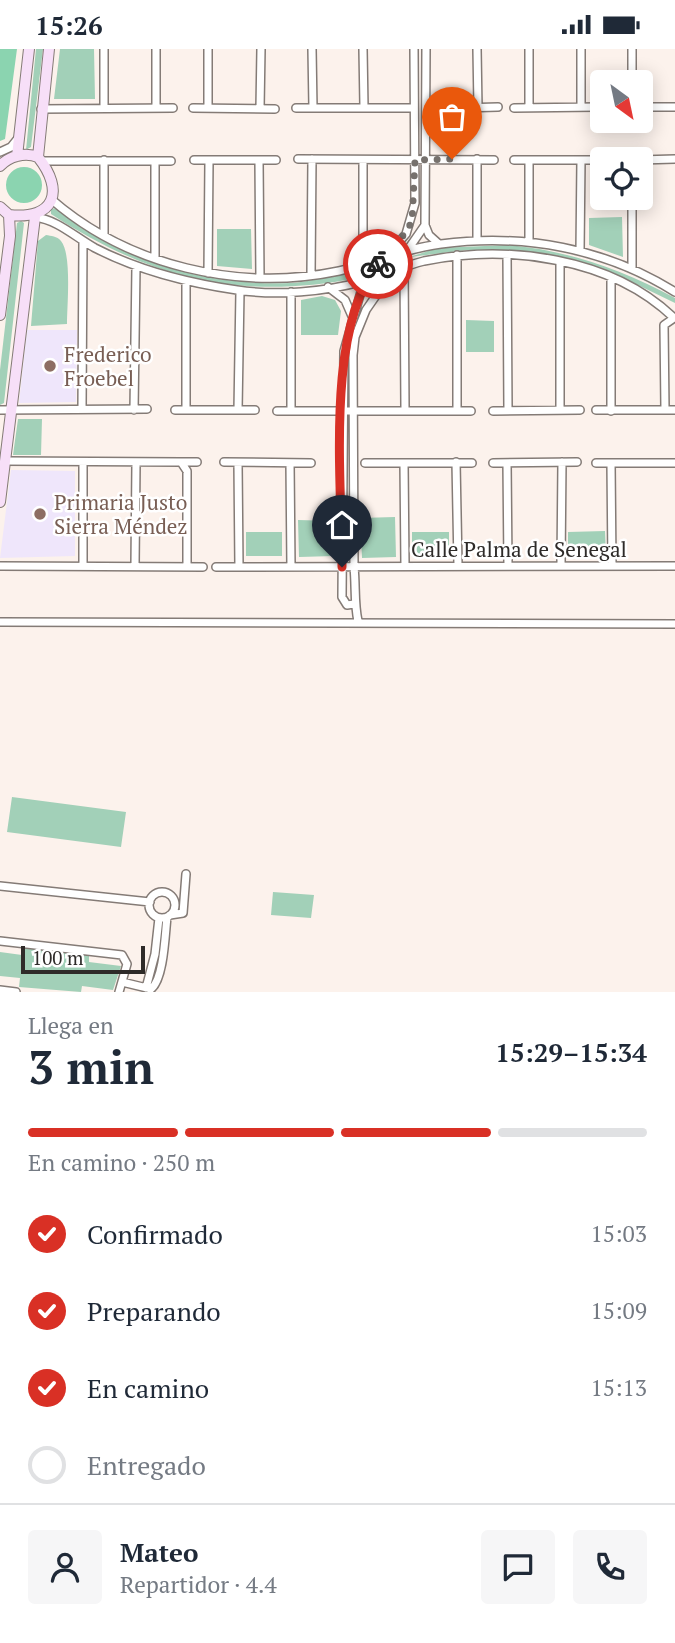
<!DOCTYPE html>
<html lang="es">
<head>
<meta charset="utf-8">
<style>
  :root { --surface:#fff; --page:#f6f6f7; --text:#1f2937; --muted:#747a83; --line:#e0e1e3; --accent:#d93025 }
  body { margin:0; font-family:"PT Serif",serif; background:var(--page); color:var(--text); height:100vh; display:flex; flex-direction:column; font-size:26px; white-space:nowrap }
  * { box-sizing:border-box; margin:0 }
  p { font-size:23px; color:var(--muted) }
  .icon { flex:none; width:38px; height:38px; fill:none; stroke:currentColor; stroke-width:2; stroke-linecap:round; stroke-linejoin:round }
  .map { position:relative; height:943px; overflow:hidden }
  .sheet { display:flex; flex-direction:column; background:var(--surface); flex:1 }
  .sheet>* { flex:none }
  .needle { width:46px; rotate:147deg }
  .tools { position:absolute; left:590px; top:21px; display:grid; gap:14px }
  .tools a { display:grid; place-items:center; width:63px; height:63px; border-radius:7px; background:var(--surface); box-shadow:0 4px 18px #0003; font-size:35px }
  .scale { position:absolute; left:21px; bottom:18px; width:124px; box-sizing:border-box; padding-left:7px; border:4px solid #2e2b29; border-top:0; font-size:19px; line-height:24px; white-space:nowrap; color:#2e2b29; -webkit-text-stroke:5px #fff; paint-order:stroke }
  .pin { position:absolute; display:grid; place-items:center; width:60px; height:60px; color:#fff; margin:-72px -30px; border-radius:50% 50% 50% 0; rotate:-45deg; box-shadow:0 0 7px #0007 }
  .pin .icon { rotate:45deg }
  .courier { position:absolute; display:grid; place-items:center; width:70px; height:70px; margin:-35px; border:5px solid #d93025; border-radius:50%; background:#fff; color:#222; box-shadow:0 2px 9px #0007 }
  .overview em { font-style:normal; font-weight:700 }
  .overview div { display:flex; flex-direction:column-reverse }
  .overview { display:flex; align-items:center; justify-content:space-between; height:119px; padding:0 28px }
  h1 { font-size:46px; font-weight:700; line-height:52px }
  .bar { display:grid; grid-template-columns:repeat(4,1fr); gap:10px 7px; align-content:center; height:84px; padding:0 28px }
  .bar i { height:9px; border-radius:5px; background:var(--line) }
  .bar .current { background:var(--accent) }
  .bar p { grid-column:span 4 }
  .line { display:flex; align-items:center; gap:18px; padding:0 28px; border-top:2px solid var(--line) }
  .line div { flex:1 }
  .round { display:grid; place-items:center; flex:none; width:74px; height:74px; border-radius:7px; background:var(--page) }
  ol { padding:0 28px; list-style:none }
  li { display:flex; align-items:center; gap:21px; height:77px }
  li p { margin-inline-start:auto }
  li .icon { padding:7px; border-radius:50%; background:var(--accent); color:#fff; stroke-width:4 }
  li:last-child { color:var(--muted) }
  li i { width:38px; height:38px; border:4px solid var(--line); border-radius:50% }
  .status { display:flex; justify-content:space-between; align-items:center; height:49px; padding:0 35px; background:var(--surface); direction:ltr }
  .status svg { height:19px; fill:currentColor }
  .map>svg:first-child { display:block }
</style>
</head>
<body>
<div class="status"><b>15:26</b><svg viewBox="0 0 49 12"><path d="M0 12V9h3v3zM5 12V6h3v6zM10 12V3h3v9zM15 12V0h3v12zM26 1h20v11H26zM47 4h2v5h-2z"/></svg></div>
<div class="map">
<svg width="675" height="943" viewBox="0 0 675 943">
  <rect width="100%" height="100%" fill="#fcf2ec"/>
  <path fill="#efe6fb" d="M27,281H77L76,353L19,354Z
    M11,421L75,422V507L0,509Z"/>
  <path fill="#a2d0b8" d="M36,0H43L31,98L26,101Z
    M60,0H94L95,50H54Z
    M56,159C123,213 205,237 290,234C314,233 342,221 364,225L357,229C239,252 151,230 51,165V160Z
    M622,168L623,208L589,196V169Z
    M21,172L24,174L4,354L0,356V321L17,174Z
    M217,180H251L252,220L217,217Z
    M46,186C51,187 57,187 61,192C72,205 67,257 67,275L31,277L38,192Z
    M509,196C570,202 621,220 675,249V254L611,223L559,208L508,201H467L410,208L437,199Z
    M322,247L335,251L341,262L338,286H301V251Z
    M466,271L494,272V303H466Z
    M18,370H42L41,406H13Z
    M395,468L396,508L362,509L360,469Z
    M298,471L334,472V507L299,508Z
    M605,482L606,506H568V483Z
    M246,483H282V507H246Z
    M412,483H449V507L412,508Z
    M12,748L126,763L121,798L7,783Z
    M273,843L314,846L311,869L271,866Z
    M24,897L89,905V913L121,917L113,941L82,937L81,943L19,938L20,929L0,927V903L22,906Z"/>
  <path fill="#8bd4b0" d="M0,0H17L5,90L0,92Z
    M6 136a18 18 0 1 1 36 0a18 18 0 1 1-36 0Z"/>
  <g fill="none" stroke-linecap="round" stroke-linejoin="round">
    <defs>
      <path id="street" d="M104,0V58
        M156,0V58
        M208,0V59
        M312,0L313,59
        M363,0L364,58
        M477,0L478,59
        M581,0V58
        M632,33V0
        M640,58H675
        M193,59L275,60
        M260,59L261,0
        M296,59H414
        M514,59L597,58
        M529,59V0
        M41,60L173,59
        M426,60L498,58
        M0,103L11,98L19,88
        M298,110L494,111
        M194,111H276
        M514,111H596
        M529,111V192
        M640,111L675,110
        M41,112H171
        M155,112V209
        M259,112L260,229
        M51,150C128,217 239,243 339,222C374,214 406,199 441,195C523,184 605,199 675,243
        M35,168C58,171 75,188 95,199C140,222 188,234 237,241C277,247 325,243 364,232C384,227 403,217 424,212C507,195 611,208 674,269L664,276L665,361
        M425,176L429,186L439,195
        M104,187V111
        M477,191V110
        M580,202L581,111
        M507,206L508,361
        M363,216V111
        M404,218L405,360
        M632,219V149
        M208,224L209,112
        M311,226L312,110
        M611,228V362
        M328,238L345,251L352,267
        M82,360L83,192
        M186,360V233
        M560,360V213
        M0,361L147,360
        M134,361L136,218
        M175,361H255
        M238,361L240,242
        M291,361V243
        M457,361V206
        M596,361H675
        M277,362H471
        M493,362L580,361
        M5,412L181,413L187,422V518
        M181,413H197
        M224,413L311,414
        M456,413L458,516
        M83,414V516
        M238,414L239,518
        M290,414L291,518
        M365,414H472
        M404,414L405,517
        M493,414L577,413
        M507,414L508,517
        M596,414H675
        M611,414L612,517
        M561,516L562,413
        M0,517L203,518
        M135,517L136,414
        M216,518L675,517
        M354,555L347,556L342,548L344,302L364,232L406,185L415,154L414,0
        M358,572C354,554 356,537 354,518L353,306L355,288L366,261L425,176L426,0
        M0,573L675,575
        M0,837L150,853
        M149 856a13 13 0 1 1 26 0a13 13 0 1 1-26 0Z
        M170,866L183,864L186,825
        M0,892L122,906L127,915L119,943
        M122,933L151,940C164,930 165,885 167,868
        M146,939L155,905L159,869
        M0,941L16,943"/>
      <path id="secondary" d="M17,107L29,0
        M38,108L49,0
        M0,117C9,107 25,103 38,108C65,142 55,171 9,166L0,158
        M0,266L10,187L9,166
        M0,453L35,168"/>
    </defs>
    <use href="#street" stroke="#847b76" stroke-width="10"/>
    <use href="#secondary" stroke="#847b76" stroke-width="12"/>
    <use href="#street" stroke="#fff" stroke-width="7"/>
    <use href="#secondary" stroke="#f7dff8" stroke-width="10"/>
  </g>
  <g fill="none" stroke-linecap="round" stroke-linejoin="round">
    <path stroke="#76716d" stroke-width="7" stroke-dasharray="0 12.6" d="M378,215L394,200L412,173L415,111L452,110"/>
    <path stroke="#d93025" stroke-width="9" d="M342,518C342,433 325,281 378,215"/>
  </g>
  <g fill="#8d6e63" stroke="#fff" stroke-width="2.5">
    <circle cx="50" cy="317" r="7"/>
    <circle cx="40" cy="465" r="7"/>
  </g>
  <g text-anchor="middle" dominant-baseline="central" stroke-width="5" stroke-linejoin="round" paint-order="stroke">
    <g font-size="21" fill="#785e54" stroke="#fff" text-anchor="start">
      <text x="64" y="305">Frederico<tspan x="64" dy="24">Froebel</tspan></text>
      <text x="54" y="453">Primaria Justo<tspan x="54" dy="24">Sierra Méndez</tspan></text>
    </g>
    <g font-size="21" fill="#2e2b29" stroke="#fff">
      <text x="519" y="500">Calle Palma de Senegal</text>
    </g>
  </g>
</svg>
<div class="tools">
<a><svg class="needle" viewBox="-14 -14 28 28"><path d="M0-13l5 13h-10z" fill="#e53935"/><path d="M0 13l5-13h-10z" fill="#747a83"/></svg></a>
<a><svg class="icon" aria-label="locate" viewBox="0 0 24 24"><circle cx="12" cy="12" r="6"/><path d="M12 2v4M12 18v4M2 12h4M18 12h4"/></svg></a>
</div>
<div class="scale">100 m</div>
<div class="pin" style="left:452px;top:110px;background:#ea580c"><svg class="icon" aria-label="bag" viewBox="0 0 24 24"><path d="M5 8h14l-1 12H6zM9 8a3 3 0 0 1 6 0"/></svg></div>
<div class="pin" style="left:342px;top:518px;background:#1f2937"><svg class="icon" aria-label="home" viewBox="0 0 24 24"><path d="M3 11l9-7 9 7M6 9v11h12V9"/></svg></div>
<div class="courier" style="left:378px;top:215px"><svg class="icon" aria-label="bike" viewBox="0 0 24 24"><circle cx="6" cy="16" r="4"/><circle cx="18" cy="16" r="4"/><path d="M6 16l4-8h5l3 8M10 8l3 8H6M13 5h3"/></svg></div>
</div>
<section class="sheet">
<div class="overview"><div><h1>3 min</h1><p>Llega en</p></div><em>15:29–15:34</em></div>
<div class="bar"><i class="current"></i><i class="current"></i><i class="current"></i><i></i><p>En camino · 250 m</p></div>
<ol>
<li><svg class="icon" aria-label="check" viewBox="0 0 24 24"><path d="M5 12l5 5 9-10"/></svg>Confirmado<p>15:03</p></li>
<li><svg class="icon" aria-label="check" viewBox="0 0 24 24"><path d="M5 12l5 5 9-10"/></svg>Preparando<p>15:09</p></li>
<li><svg class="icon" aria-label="check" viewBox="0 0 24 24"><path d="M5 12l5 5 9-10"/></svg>En camino<p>15:13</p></li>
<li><i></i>Entregado</li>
</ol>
<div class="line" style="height:126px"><a class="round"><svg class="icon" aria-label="person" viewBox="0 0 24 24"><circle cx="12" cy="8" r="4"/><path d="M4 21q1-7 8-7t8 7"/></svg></a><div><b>Mateo</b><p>Repartidor · 4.4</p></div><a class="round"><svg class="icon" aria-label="chat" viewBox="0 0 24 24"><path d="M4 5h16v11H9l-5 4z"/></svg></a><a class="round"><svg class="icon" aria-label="phone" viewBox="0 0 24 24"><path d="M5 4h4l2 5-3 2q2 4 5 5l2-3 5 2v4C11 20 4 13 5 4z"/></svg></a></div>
</section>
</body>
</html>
